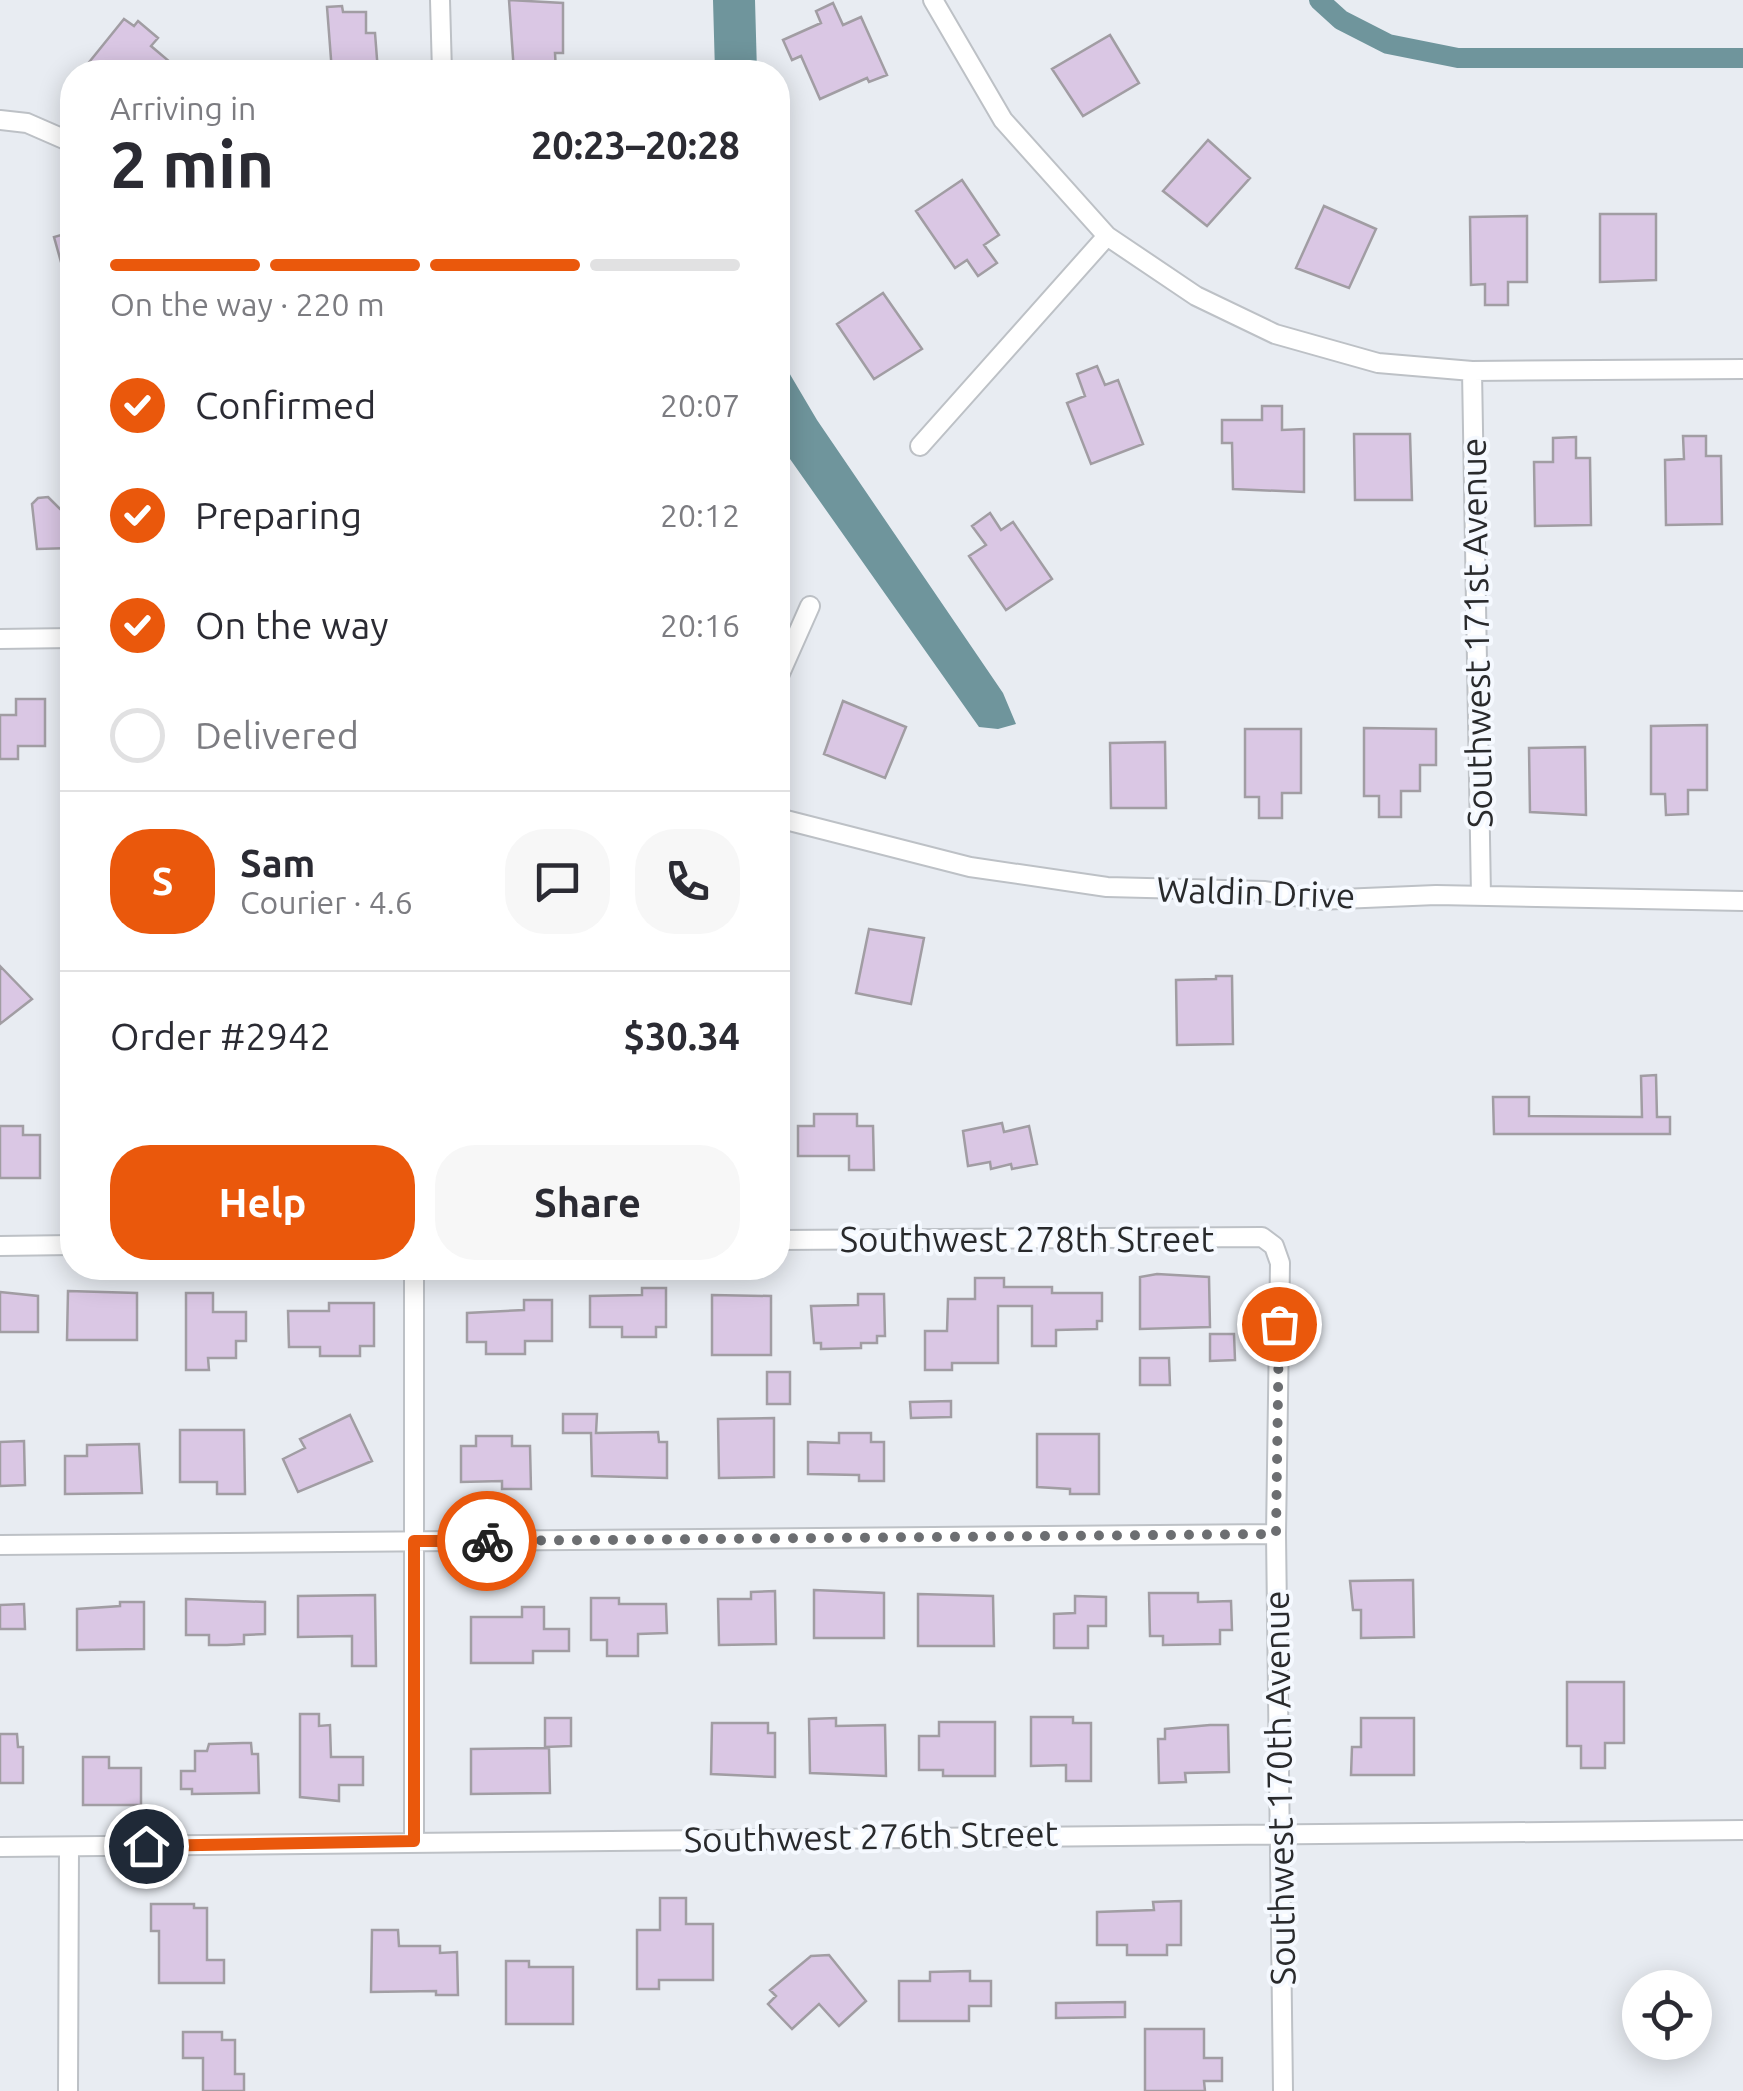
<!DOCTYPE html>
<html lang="en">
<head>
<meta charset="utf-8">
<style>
  :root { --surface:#fff; --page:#f7f7f7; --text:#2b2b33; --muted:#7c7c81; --line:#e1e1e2; --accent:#ea580c }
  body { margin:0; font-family:Ubuntu,sans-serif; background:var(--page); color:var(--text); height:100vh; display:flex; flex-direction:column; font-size:38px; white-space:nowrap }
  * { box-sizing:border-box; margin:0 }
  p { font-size:32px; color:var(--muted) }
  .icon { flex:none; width:55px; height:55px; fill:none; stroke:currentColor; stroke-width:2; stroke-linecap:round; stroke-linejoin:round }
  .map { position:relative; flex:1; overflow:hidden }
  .drawer { position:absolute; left:60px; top:60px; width:730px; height:1220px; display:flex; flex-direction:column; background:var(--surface); border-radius:40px; box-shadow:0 5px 25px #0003 }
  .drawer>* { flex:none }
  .controls { position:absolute; left:1622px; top:1970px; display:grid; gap:20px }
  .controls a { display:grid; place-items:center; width:90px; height:90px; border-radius:50%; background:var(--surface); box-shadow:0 5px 25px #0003; font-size:50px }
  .pin { position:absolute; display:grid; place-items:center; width:85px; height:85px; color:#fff; margin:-42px; border:5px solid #fff; border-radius:50%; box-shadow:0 2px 10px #0007 }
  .courier { position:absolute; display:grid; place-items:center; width:100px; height:100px; margin:-50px; border:8px solid #ea580c; border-radius:50%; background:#fff; color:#222; box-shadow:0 2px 12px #0007 }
  .headline em { font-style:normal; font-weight:700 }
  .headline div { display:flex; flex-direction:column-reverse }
  .headline { display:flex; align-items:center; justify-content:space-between; height:170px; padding:0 50px }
  h1 { font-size:65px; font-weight:700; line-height:75px }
  .bar { display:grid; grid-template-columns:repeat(4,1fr); gap:15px 10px; align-content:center; height:120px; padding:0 50px }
  .bar i { height:12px; border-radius:8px; background:var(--line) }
  .bar .selected { background:var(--accent) }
  .bar p { grid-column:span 4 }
  .line { display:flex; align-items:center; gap:25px; padding:0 50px; border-top:2px solid var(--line) }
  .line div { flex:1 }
  .round { display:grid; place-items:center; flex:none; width:105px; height:105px; border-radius:40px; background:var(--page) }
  ol { padding:0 50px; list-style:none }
  li { display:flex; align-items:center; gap:30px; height:110px }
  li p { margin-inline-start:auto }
  li .icon { padding:10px; border-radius:50%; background:var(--accent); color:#fff; stroke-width:4 }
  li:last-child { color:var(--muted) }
  li i { width:55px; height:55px; border:5px solid var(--line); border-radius:50% }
  .cta { display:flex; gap:20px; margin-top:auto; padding:20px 50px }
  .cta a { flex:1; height:115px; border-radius:40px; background:var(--accent); color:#fff; font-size:40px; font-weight:700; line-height:115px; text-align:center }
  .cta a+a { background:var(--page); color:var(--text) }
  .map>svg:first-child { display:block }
</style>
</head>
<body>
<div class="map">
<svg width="1743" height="2091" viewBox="0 0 1743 2091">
  <rect width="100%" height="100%" fill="#e8ecf2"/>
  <path fill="#6f959c" d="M713,0H755L757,72H715Z
    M778,354L817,420L1003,693L1016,724L998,729L979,727L778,442Z"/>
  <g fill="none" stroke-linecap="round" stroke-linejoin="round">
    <path stroke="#6f959c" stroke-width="20" d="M1319,0L1341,20L1388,44L1458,58H1743"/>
  </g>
  <path fill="#dac7e4" stroke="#a19da3" stroke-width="2.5" d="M509,0L563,3V53H555L556,71L514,72Z
    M833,3L843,25L861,17L887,75L869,82L867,78L820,99L801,56L792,60L783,40L821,23L816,11Z
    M342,6L343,12H366V33H375L378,72H332L327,7Z
    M124,19L134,26L138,21L158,38L151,46L170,62L161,72H93L86,66Z
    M1110,35L1139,83L1083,116L1052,69Z
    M1208,140L1250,178L1207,226L1163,191Z
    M962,180L999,235L984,245L997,263L978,276L967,260L955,268L916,211Z
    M1324,206L1376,229L1349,288L1296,268Z
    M1600,214H1656V280L1600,282Z
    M1527,216V282H1508V305H1485V284L1471,285L1470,217Z
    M72,232V287H68L54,237Z
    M883,293L922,349L874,379L837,324Z
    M1097,366L1105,385L1118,380L1143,444L1091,464L1067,403L1085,396L1077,374Z
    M1262,406H1282V430L1304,429V492L1233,489L1232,443H1222V420H1262Z
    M1354,434H1410L1412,500H1355Z
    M1683,436H1706V456H1721L1722,524L1666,525L1665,460L1684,459Z
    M1576,437V458H1590L1591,525L1535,526L1534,462H1553V438Z
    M48,497L60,509H72V548L37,549L32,504L38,498Z
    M990,513L1001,530L1013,522L1052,579L1006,610L969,556L986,545L972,526Z
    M16,699H45V746H18V759H0V715H16Z
    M843,701L906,727L885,778L824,754Z
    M1707,725V790H1688V814L1666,815L1665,794H1651V726Z
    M1364,728L1436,729V765H1420V791H1401V817H1379V796H1364Z
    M1245,729H1301V793H1282V818H1259V797H1245Z
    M1165,742L1166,808H1111L1110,743Z
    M1585,747L1586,815L1530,812L1529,748Z
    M869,929L924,938L911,1004L856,993Z
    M0,966L32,999L0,1024Z
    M1216,976H1232L1233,1044L1177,1045L1176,980L1216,979Z
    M1656,1075L1657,1117H1670V1134H1494L1493,1097H1529V1116L1642,1117L1641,1076Z
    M814,1114H857V1126H873L874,1170H849V1156H798V1126H814Z
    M1002,1123L1004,1132L1029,1126L1037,1164L1012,1169L1011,1164L991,1169L990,1162L968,1166L963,1131Z
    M0,1126H23V1135H40V1178H0Z
    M1157,1274L1209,1277L1210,1327L1140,1329V1277Z
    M975,1278H1004V1287H1052V1293H1102V1321H1097V1329L1056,1330V1346H1032V1306H998V1363H952V1370H925V1331H947L948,1299H975Z
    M642,1288H666V1327H656V1337H622V1327H590V1296L642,1295Z
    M68,1291L137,1293V1340H67Z
    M0,1292L38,1296V1332H0Z
    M186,1293H213V1312H246V1341H236V1358H208L209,1370H186Z
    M858,1294H884L885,1336H877V1343H861V1348L821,1349V1343H814L811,1306L858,1305Z
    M712,1295L771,1296V1355H712Z
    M524,1300H552V1341H525V1354H486V1342H467V1313L524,1310Z
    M329,1303H374V1346H360V1356H320V1347H289L288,1311H329Z
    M1210,1334H1234L1235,1360L1210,1361Z
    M1140,1358H1169L1170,1385H1140Z
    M767,1372H790V1404H767Z
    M951,1401V1417L911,1418L910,1402Z
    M563,1414H597L596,1433L658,1432L659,1442H667V1478L592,1476L591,1433H563Z
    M350,1415L372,1461L298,1492L283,1459L305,1448L300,1439Z
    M774,1418V1477L719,1478L718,1419Z
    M180,1430H244L245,1494H217V1482H180Z
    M839,1433H871V1442H884V1481H859V1475L808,1474V1442L839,1443Z
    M1037,1434H1099V1494H1070V1489L1037,1487Z
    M476,1436H512V1446H530L531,1489H502V1481L461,1482V1446H476Z
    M24,1441L25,1485L0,1486V1442Z
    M139,1444L142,1493L65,1494V1456H87V1445Z
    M1413,1580L1414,1637L1361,1638V1610H1353L1350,1581Z
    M814,1590L884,1593V1638H814Z
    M775,1591L776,1644L719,1645L718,1599H751V1592Z
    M1149,1593H1198V1602L1231,1601L1232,1630H1220V1644L1163,1645V1636H1150Z
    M918,1594L993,1596L994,1646H918Z
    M375,1595L376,1666H352V1636L298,1637V1596Z
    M1075,1596L1106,1597V1626H1088V1648H1054V1614L1075,1613Z
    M591,1598H619V1604H666L667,1633L638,1634V1656H607V1640H591Z
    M186,1599L265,1602V1634L244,1635V1644L227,1645H209V1635H186Z
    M120,1602H144V1649L77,1650V1609L120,1606Z
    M24,1604L25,1629H0V1605Z
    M522,1607H544V1629H569V1651H533V1663H471V1617H522Z
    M1567,1682H1624V1743H1605V1768H1581V1746H1567Z
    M300,1714H319V1726L330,1725L331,1757H363V1785H339V1801L300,1797Z
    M1031,1717H1073V1723H1091V1781H1066V1765L1031,1766Z
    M545,1718H571V1746L545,1747Z
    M836,1718V1726L885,1725L886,1776L810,1773L809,1719Z
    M1361,1718H1414V1775H1351L1352,1747H1361Z
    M939,1722H995V1776H943V1770H919V1736H939Z
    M712,1723H768V1733H775V1777L711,1774Z
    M1210,1725H1228L1229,1772L1185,1773L1186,1782L1159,1783L1158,1739H1165V1729Z
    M0,1734H17L18,1747H23V1783H0Z
    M243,1743H251L252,1754H258L259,1793L192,1794V1789H181V1771H195V1751H207L209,1744Z
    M549,1748L550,1793L471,1794V1749Z
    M83,1757H109V1768H141V1805H83Z
    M660,1898H686V1924H713V1980H659V1989H637V1930H660Z
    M1181,1901V1945H1167V1955H1127V1945H1097V1912L1154,1910L1153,1902Z
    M151,1904H194V1908H207V1960H224V1983H159V1931H151Z
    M372,1930H398L399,1946H440V1953L457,1952L458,1995H436V1991L371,1992Z
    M829,1955L866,2001L839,2026L819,2004L792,2029L768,2004L776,1996L770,1990L811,1956Z
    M506,1961H529V1967H573V2024H506Z
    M970,1971V1981H991V2006H969V2021H899V1981H930V1972Z
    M1125,2002V2017L1056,2018V2003Z
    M1145,2029H1204V2058H1222V2081H1204L1205,2091H1145Z
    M183,2032H222V2040H235V2074H244V2091H203V2058H183Z"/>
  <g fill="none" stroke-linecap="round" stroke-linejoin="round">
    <defs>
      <path id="minor" d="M440,0L442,72
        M933,0L1003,120L1107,236L1196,296L1275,334L1378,363L1472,371L1743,369
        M0,120L27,123L66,140
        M1472,371L1481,896
        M920,446L1107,236
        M0,639L72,638
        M778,678L810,606
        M778,818L970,867L1107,887L1265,891L1317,900L1436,895L1743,901
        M778,1240L1262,1237L1274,1246L1280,1263L1276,1534L1283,2091
        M0,1246L72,1245
        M0,1545L1276,1534
        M414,1841V1268
        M0,1847L1743,1830
        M68,2091L69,1847"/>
    </defs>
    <use href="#minor" stroke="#bdc1c6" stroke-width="22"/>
    <use href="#minor" stroke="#fff" stroke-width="18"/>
  </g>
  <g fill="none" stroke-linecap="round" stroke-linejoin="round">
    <path stroke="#6c6e71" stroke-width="10" stroke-dasharray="0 18" d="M487,1541L1276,1534L1279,1324"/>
    <path stroke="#ea580c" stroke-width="12" d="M146,1846L414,1841V1541H487"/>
  </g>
  <g text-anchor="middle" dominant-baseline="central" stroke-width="8" stroke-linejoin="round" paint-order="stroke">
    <g font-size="35" fill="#292a2c" stroke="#f5f9ff">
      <text transform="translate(1476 633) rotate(-91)">Southwest 171st Avenue</text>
      <text transform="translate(1256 892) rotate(2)">Waldin Drive</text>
      <text x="1027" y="1239">Southwest 278th Street</text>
      <text transform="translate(1279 1788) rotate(-91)">Southwest 170th Avenue</text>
      <text transform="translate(871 1836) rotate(-1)">Southwest 276th Street</text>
    </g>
  </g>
</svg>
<div class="controls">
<a><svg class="icon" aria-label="locate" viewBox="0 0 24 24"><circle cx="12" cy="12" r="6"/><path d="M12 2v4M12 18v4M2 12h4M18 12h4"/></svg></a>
</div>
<div class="pin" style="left:1279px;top:1324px;background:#ea580c"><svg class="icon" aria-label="bag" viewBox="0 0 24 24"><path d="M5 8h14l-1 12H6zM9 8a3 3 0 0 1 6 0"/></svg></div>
<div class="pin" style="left:146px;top:1846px;background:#1f2937"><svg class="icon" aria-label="home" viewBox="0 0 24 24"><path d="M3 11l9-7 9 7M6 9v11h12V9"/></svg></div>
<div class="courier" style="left:487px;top:1541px"><svg class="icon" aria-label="bike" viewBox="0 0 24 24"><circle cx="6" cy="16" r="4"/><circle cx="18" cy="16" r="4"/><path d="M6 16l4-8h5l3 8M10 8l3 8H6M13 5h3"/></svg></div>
<section class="drawer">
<div class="headline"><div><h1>2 min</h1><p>Arriving in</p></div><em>20:23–20:28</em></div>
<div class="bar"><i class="selected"></i><i class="selected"></i><i class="selected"></i><i></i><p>On the way · 220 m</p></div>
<ol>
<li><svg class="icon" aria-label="check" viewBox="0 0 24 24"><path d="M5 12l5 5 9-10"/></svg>Confirmed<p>20:07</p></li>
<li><svg class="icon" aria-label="check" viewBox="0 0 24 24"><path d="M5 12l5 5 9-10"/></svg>Preparing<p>20:12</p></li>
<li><svg class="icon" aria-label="check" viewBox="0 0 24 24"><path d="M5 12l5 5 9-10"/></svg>On the way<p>20:16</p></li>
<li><i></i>Delivered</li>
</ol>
<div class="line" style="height:180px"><b class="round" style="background:var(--accent);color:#fff">S</b><div><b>Sam</b><p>Courier · 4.6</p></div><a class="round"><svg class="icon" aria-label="chat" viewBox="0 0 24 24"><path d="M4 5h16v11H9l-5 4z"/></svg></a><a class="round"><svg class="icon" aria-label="phone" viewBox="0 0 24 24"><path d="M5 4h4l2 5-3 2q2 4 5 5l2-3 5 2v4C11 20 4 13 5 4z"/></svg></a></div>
<div class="line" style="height:130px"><div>Order #2942</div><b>$30.34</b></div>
<div class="cta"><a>Help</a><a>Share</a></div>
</section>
</div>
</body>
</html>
